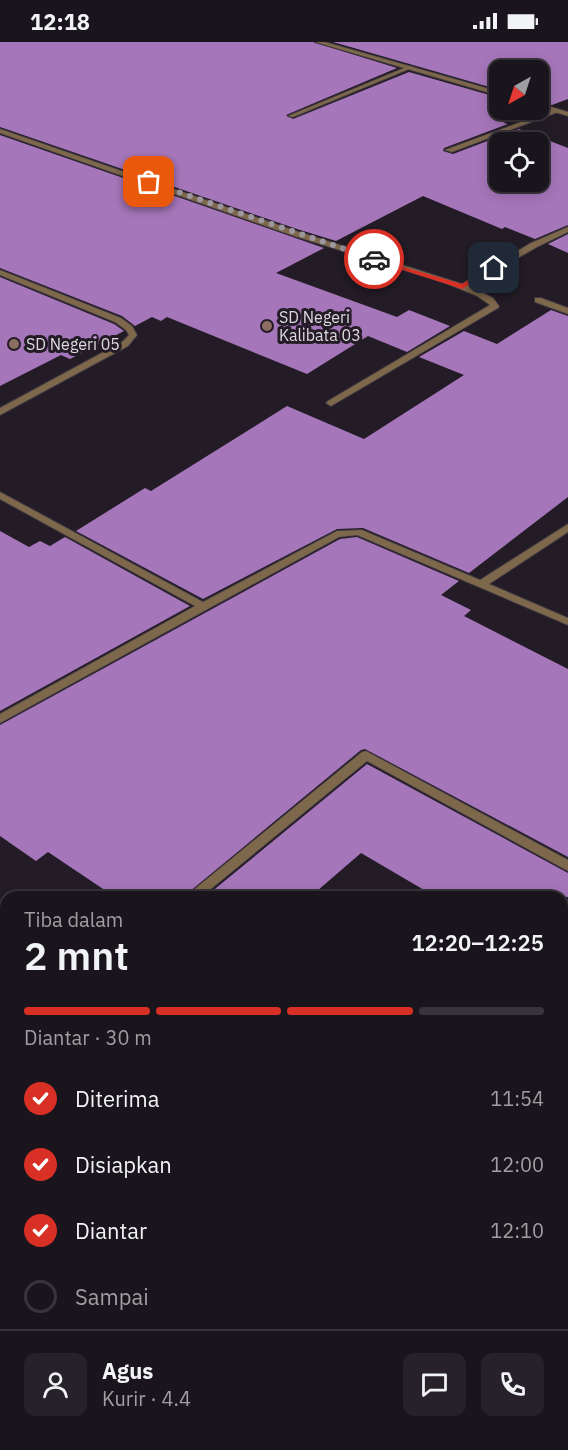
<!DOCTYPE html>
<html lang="id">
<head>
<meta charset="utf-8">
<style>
  :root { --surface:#1a151c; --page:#272229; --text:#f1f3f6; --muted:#9f9fa3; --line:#38343b; --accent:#d93025 }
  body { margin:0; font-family:"IBM Plex Sans",sans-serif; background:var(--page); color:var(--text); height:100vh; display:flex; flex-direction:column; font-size:22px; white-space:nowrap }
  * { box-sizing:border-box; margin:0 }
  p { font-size:20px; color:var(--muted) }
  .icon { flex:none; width:33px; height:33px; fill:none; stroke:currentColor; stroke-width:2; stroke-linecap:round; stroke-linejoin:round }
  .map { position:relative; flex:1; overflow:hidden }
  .side { position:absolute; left:0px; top:849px; width:568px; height:560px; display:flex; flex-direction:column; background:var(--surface); border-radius:18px 18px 0 0; box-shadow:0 3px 15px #0003,0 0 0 2px var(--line) }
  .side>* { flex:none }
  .needle { width:39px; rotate:219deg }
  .controls { position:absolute; left:489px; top:18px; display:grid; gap:12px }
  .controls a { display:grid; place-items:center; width:60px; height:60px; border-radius:12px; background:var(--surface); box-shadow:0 3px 15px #0003,0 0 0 2px var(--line); font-size:30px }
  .pin { position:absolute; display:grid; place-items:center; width:51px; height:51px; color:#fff; margin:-26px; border-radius:12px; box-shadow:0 3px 9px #0006 }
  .courier { position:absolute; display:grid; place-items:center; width:60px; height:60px; margin:-30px; border:4px solid #d93025; border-radius:50%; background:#fff; color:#222; box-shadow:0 2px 8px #0007 }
  .overview em { font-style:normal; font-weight:600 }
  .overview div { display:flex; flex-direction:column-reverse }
  .overview { display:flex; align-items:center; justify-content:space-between; height:102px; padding:0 24px }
  h1 { font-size:39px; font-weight:600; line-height:45px }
  .bar { display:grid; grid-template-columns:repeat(4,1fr); gap:9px 6px; align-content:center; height:72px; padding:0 24px }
  .bar i { height:8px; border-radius:4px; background:var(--line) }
  .bar .active { background:var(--accent) }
  .bar p { grid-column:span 4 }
  .line { display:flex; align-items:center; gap:15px; padding:0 24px; border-top:2px solid var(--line) }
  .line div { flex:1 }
  .round { display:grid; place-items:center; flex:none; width:63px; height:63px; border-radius:12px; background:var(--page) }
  ol { padding:0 24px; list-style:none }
  li { display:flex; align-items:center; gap:18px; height:66px }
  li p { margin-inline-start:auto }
  li .icon { padding:6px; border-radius:50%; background:var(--accent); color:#fff; stroke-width:4 }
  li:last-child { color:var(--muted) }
  li i { width:33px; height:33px; border:3px solid var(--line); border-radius:50% }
  .status { display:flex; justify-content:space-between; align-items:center; height:42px; padding:0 30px; background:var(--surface); direction:ltr }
  .status svg { height:16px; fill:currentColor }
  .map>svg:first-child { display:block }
</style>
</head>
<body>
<div class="status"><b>12:18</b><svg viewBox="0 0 49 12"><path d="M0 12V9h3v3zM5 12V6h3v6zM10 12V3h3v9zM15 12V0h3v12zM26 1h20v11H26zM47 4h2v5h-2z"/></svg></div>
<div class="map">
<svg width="568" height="1408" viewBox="0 0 568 1408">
  <rect width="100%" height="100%" fill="#231c26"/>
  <path fill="#a676ba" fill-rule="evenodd" d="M0,0H313L397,26L286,73L293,77L409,30L500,56V68H539L503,81L508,82L444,106L443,109L453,112L519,87L568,106V183L535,197L505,185L502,187L423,154L336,199L297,187L0,85ZM500,100H538V140H500Z
    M333,0H568V57L552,63L538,59V28H500V48Z
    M0,93L324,206L276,231L397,275L409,268L450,284L407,310L368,294L307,332L167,275L161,279L152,275L135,284L122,274L0,226Z
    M568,192V211L548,202Z
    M0,235L114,282L124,289L70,317L61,313L0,344Z
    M551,268L568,274V455L469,531L363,486L337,487L203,557L76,489L145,446L151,449L287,364L364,397L464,333L419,315L464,289L497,302Z
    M0,489L29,505L40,499L50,504L65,495L190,564L0,669Z
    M357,495L459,539L441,553L471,568L464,574L568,627V815L365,707L361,708L183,855H115L48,810L36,819L0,794V683L340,497Z
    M367,722L568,831V855H436L361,811L310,855H205Z"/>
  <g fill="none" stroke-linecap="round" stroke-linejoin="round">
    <defs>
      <path id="minor" d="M409,24L414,25L293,75L288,74Z
        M556,67L559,69L558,70L452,110L445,108Z
        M0,87L296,189L462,242L531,201L568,185V190L537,205L469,244L493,256L499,264L498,266L331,364L326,361L328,359L490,263L477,254L446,241L291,193L0,91Z
        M0,228L121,276L132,284L137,293L128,304L0,373V366L122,300L129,293L126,288L115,280L0,233Z
        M535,256H541L568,266V272L535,260Z
        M0,450L203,560L337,489L362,488L480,538L568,482V490L489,542L568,576V583L357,493L339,495L0,681V672L195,564L0,457Z
        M366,709L568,818V829L367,719L201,855H185L362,710Z
        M6,1003V1017L0,1020V1006Z
        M0,1028L6,1030V1044L0,1042Z
        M562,1120L568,1123V1138L562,1136Z
        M509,1402H532L534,1408H512Z"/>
      <path id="tertiary" d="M315,0H325L500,50V54Z
        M538,61L568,70V74L538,65Z"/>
    </defs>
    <use href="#minor" stroke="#3d3640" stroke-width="2"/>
    <use href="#tertiary" stroke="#3d3640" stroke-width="2"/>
    <use href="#minor" fill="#7e684b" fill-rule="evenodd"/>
    <use href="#tertiary" fill="#7e684b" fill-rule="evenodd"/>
  </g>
  <path fill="#d93025" d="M372,216L462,242L491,225L497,226L462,247L372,218Z"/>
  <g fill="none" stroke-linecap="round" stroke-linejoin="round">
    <path stroke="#9d97a0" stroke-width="6" stroke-dasharray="0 10.8" d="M149,140L374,217"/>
  </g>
  <g fill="#8d6e63" stroke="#231c26" stroke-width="2">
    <circle cx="267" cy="284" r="6"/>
    <circle cx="14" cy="302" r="6"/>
  </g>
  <g text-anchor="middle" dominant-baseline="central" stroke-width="6" stroke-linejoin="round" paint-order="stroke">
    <g font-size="16" fill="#ded9e1" stroke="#231c26" text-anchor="start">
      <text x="279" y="275">SD Negeri<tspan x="279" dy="18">Kalibata 03</tspan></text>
      <text x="26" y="302">SD Negeri 05</text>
    </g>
  </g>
</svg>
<div class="controls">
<a><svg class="needle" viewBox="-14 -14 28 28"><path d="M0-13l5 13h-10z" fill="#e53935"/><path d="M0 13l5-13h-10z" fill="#9f9fa3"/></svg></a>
<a><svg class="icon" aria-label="locate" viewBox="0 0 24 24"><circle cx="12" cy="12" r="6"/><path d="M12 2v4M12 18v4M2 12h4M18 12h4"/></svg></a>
</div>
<div class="pin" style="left:149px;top:140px;background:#ea580c"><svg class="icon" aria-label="bag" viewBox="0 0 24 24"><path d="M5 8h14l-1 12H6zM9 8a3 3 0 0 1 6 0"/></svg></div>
<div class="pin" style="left:494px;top:226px;background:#1f2937"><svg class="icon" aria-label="home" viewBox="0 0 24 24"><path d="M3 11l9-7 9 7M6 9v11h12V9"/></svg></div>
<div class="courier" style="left:374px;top:217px"><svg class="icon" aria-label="car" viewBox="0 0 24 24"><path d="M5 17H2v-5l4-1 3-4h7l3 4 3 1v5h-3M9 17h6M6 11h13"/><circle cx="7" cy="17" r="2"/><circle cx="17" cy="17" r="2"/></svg></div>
<section class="side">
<div class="overview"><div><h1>2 mnt</h1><p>Tiba dalam</p></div><em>12:20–12:25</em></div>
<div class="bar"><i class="active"></i><i class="active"></i><i class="active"></i><i></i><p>Diantar · 30 m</p></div>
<ol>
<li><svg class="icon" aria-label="check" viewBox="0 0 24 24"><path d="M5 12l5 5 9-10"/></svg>Diterima<p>11:54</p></li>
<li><svg class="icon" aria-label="check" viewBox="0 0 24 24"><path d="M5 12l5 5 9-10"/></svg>Disiapkan<p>12:00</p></li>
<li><svg class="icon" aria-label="check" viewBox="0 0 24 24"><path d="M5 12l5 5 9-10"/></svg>Diantar<p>12:10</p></li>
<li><i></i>Sampai</li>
</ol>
<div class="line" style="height:108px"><a class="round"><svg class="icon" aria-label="person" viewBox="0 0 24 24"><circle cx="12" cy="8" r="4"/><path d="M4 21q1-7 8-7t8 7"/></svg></a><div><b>Agus</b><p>Kurir · 4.4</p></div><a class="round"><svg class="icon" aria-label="chat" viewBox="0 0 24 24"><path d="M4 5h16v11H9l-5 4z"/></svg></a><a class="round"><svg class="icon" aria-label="phone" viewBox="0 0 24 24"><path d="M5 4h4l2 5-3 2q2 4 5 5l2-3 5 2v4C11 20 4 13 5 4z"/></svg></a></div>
</section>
</div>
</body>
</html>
